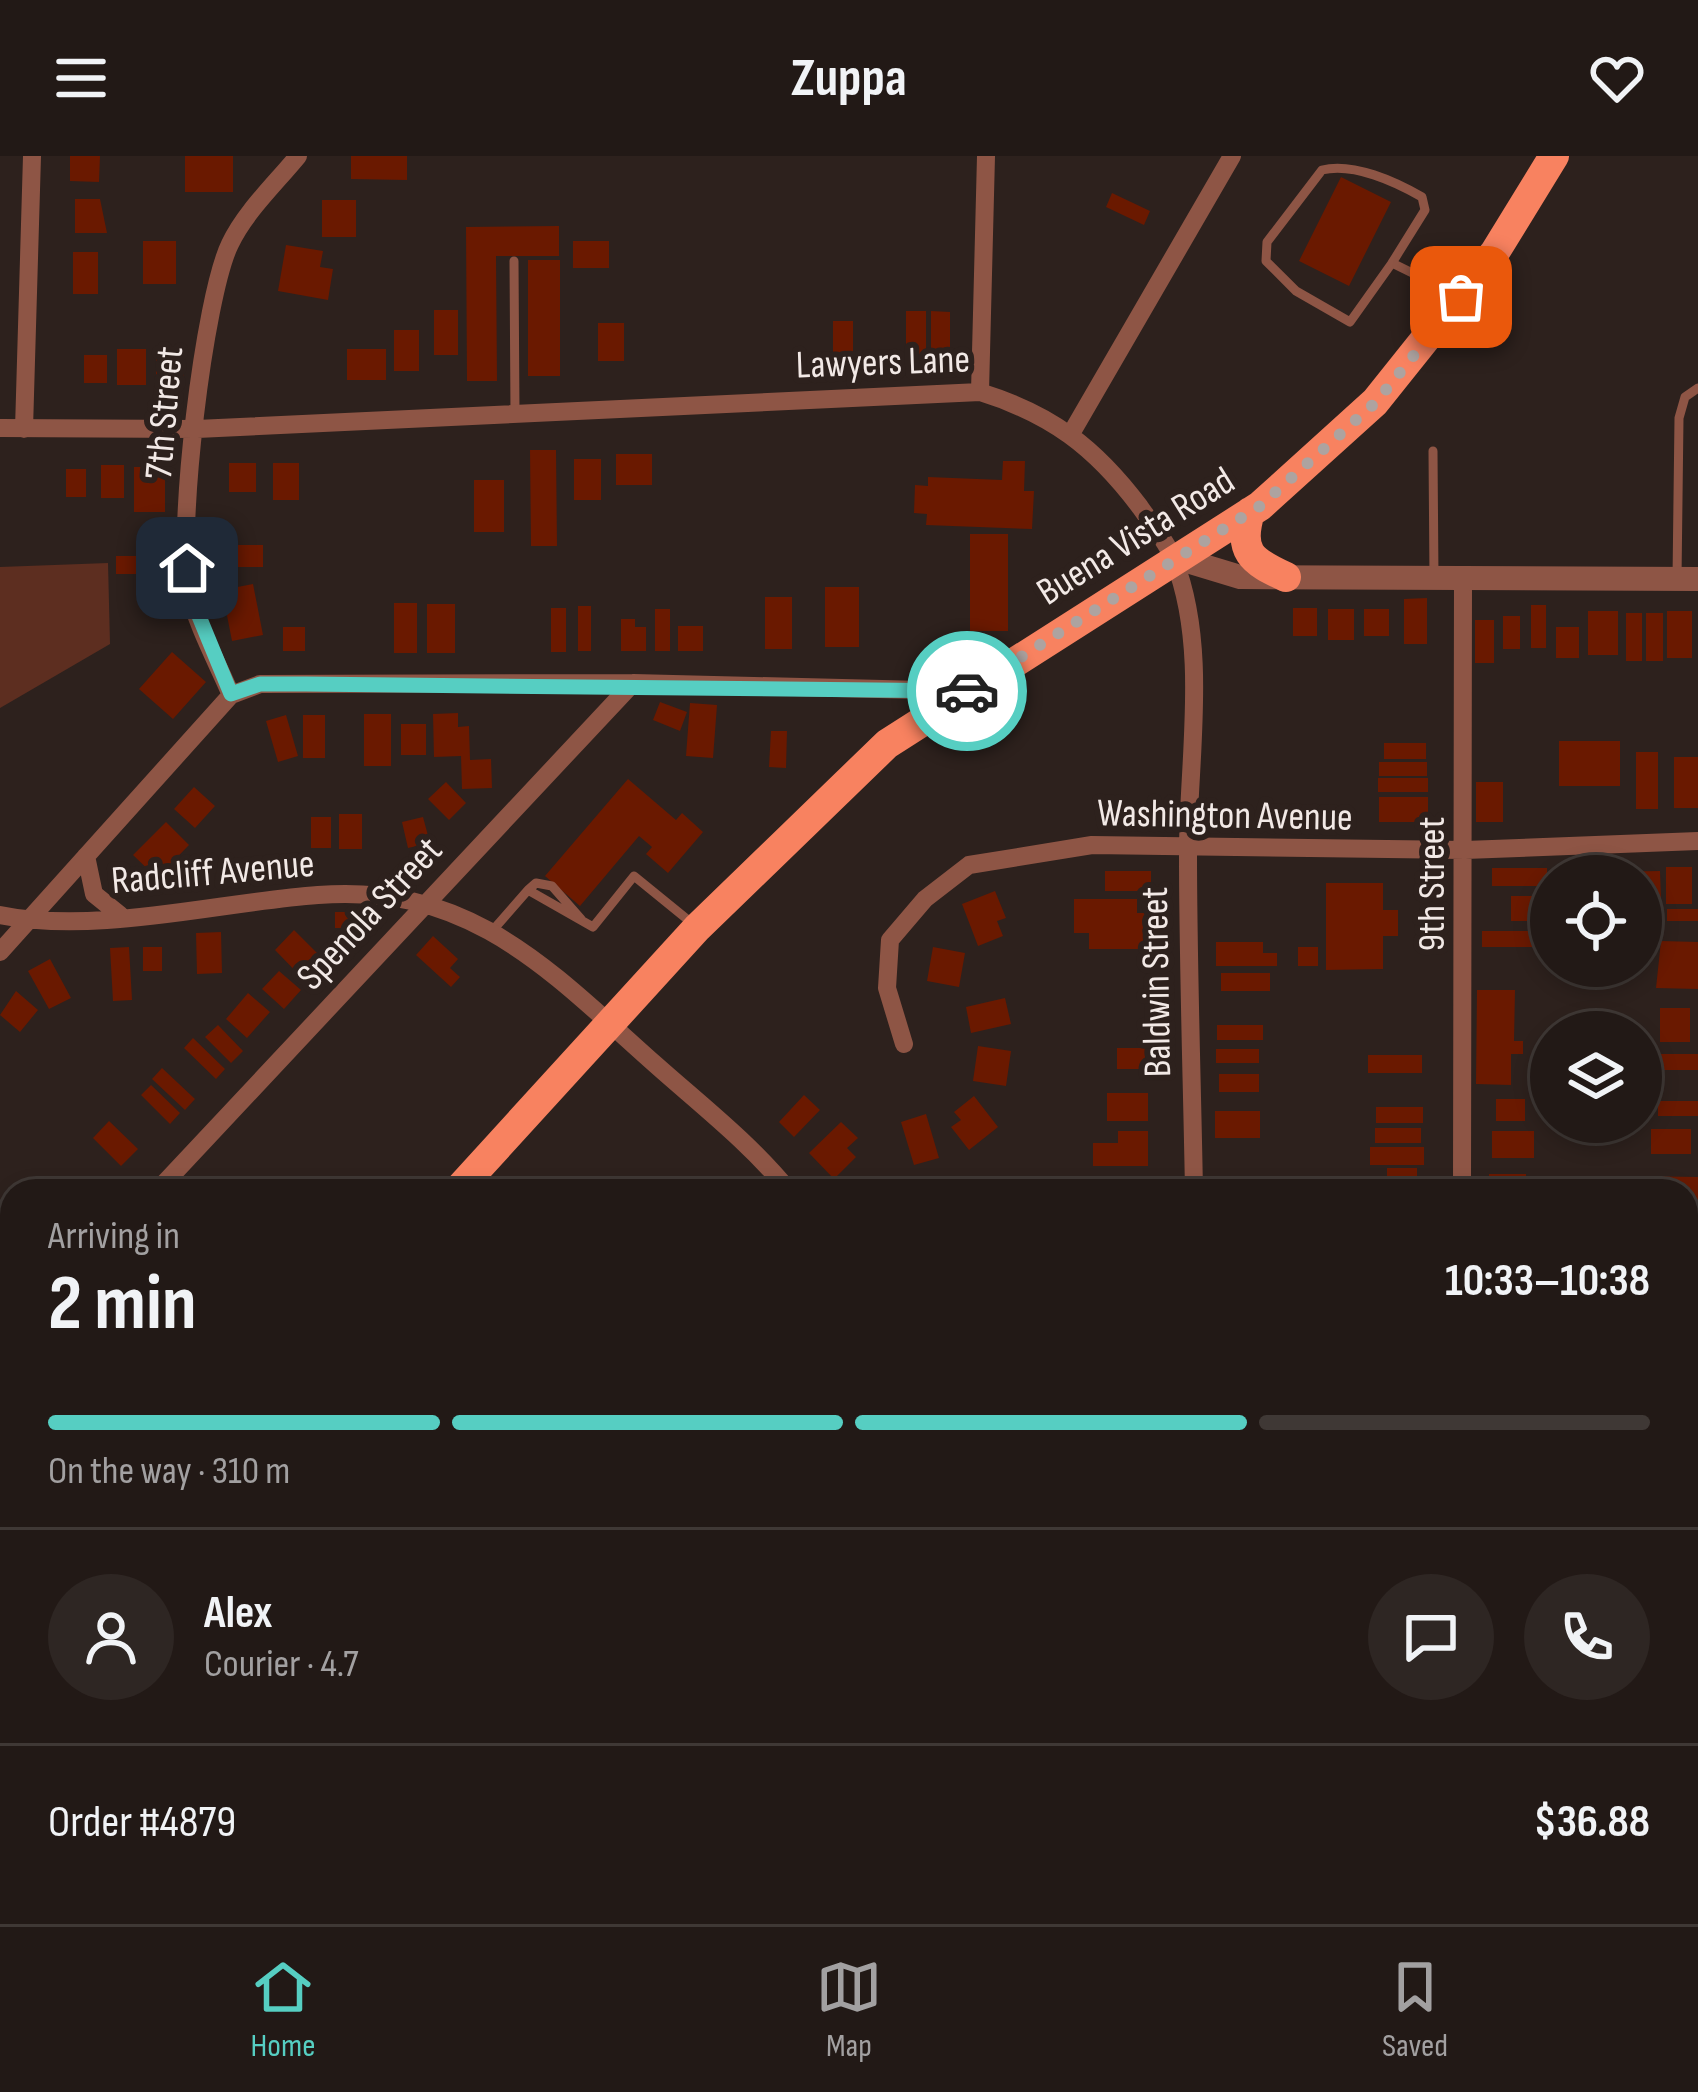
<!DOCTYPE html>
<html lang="en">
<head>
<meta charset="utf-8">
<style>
  :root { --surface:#221916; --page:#2e2623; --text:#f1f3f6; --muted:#a2a0a1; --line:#3f3835; --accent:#56cec2 }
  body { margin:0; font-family:"Sofia Sans Condensed",sans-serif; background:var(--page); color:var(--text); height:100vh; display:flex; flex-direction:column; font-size:45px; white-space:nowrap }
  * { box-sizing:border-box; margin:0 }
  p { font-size:39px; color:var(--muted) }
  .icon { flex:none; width:66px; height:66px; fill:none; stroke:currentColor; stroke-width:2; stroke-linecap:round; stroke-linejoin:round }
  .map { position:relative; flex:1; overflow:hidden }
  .sheet { position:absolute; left:0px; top:1023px; width:1698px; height:747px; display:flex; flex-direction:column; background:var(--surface); border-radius:36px 36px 0 0; box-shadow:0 6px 18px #0003,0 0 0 3px var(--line) }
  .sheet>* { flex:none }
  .fabs { position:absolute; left:1530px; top:699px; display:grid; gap:24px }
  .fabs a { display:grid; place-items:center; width:132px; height:132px; border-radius:50%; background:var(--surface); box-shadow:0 6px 18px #0003,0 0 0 3px var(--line); font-size:60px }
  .pin { position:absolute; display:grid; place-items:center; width:102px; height:102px; color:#fff; margin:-51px; border-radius:24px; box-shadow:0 6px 18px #0006 }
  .courier { position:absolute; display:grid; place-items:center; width:120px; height:120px; margin:-60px; border:9px solid #56cec2; border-radius:50%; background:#fff; color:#222; box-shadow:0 3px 15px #0007 }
  .headline em { font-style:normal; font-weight:700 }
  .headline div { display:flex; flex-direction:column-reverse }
  .headline { display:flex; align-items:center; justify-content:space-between; height:204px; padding:0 48px }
  h1 { font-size:78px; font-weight:700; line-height:90px }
  .bar { display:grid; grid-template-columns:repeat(4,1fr); gap:18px 12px; align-content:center; height:144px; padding:0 48px }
  .bar i { height:15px; border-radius:9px; background:var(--line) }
  .bar .current { background:var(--accent) }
  .bar p { grid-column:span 4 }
  .line { display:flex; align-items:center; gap:30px; padding:0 48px; border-top:3px solid var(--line) }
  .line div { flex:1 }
  .round { display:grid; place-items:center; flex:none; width:126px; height:126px; border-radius:63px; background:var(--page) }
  header { display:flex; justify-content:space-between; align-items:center; height:156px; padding:0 48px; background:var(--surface); font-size:54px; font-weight:700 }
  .menu { display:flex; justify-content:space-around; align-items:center; height:168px; border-top:3px solid var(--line); background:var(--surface); font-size:33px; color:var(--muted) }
  .menu a { display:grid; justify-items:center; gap:6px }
  .menu .current { color:var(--accent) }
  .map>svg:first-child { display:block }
</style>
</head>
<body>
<header><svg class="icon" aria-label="menu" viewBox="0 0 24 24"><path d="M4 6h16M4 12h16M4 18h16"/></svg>Zuppa<svg class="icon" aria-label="heart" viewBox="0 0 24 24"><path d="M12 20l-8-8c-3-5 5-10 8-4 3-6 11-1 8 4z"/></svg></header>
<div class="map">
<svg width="1698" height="1768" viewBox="0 0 1698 1768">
  <rect width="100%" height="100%" fill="#2d211d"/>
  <path fill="#5d2e20" d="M108,407L110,488L0,552V411Z"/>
  <path fill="#6a1900" d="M70,0H100L99,26L70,25Z
    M185,0H233V36H185Z
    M351,0H407V24L351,23Z
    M1341,21L1391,46L1349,130L1299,105Z
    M1112,37L1150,55L1144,69L1106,51Z
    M75,43H100L107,77H75Z
    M322,44H356V81H322Z
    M559,70V100H496L497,225H467L466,71Z
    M143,85H176V128H143Z
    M573,85H609V112H573Z
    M286,89L323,95L320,111L333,113L328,144L278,135Z
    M73,96H98V138H73Z
    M528,104H560V220H528Z
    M434,154H458V199H434Z
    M906,155H926V205H906Z
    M931,155L950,156V204H931Z
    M833,165H853V199H833Z
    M598,167H624V205H598Z
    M394,174H419V215H394Z
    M117,193H146V229H117Z
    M156,193H184V228H156Z
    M347,193H386V224H347Z
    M84,199H107V227H84Z
    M530,294H556L557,390H531Z
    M616,298H652V329H616Z
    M574,303H601V344H574Z
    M1003,305H1025L1024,335H1034L1032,373L926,369L927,358L914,357L915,329L928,330V321L1002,324Z
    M229,307H256V336H229Z
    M273,307H299V344H273Z
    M101,309H124V342H101Z
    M134,311H165V356H134Z
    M66,313H86V341H66Z
    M474,324H504V376H474Z
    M970,378H1008V475H970Z
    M217,389H263V411H217Z
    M116,400H141V418H116Z
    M253,428L263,479L232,485L222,434Z
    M825,431H859V491H825Z
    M765,441H792V493H765Z
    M1427,442V488H1404V443Z
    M394,447H417V497H394Z
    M427,448H455V497H427Z
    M1531,449H1546V492H1531Z
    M578,450H591V495H578Z
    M551,452H566V496H551Z
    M1293,452H1317V480H1293Z
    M655,453H670V495H655Z
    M1328,453H1354V484H1328Z
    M1364,453H1389V480H1364Z
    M1588,455H1618V499H1588Z
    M1667,455H1692V502H1667Z
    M1626,457H1642V505H1626Z
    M1646,457H1663V505H1646Z
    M1503,460H1520V493H1503Z
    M621,463H635V471H646V495H621Z
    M1475,464H1494V507H1475Z
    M678,470H703V495H678Z
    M283,471H305V495H283Z
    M1556,471H1579V502H1556Z
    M172,496L206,526L173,563L139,533Z
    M660,546L687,556L680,575L653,564Z
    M690,547L717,549L713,602L686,600Z
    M458,557V571L469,570L470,604L491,603L492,632L462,633L461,600L434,601L433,558Z
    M364,558H391V610H364Z
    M286,559L298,600L278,606L266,565Z
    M303,559H325V602H303Z
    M401,568H426V599H401Z
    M771,575H787L786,612L769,611Z
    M1559,585H1620V630H1559Z
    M1384,587H1426V603H1384Z
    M1636,596H1658V653H1636Z
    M1674,601H1698V652H1674Z
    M1379,606H1427V620H1379Z
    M1378,622H1428V636H1378Z
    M628,623L676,664L682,657L703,676L668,717L646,698L652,691L639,680L580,750L545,720Z
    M446,626L466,647L449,664L428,643Z
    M1476,626H1503V666H1476Z
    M194,631L215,650L195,672L174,653Z
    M1379,641H1428V666H1379Z
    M339,658H362V693H339Z
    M311,661H331V692H311Z
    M423,661L430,687L408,692L402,666Z
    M166,666L189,689L157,722L133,699Z
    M1666,711H1692V748H1666Z
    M1492,712H1547V730H1492Z
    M1105,715H1151V735H1105Z
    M1660,715L1661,743H1641V720H1596V716Z
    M1326,727H1383V754H1398V780H1383V813L1326,814Z
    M995,735L1006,762L997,765L1003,780L978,790L962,748Z
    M1511,740H1551V765H1511Z
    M1074,743H1137V757H1151V793H1089V777H1074Z
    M1667,753H1698V765H1667Z
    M335,756H367V772H335Z
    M294,774L327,807L307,827L275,794Z
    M1482,775H1541V791H1482Z
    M221,776L222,817L197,818L196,777Z
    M433,780L458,803L450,812L460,821L451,831L416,799Z
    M1661,785L1698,786V833L1656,832Z
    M1216,786H1263V797H1277V810H1216Z
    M129,791L132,844L113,845L110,792Z
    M143,791H162V815H143Z
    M933,791L965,797L959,831L927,825Z
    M1298,791H1318V810H1298Z
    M50,803L71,842L49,853L28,815Z
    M279,815L301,834L284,853L262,833Z
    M1221,817H1270V835H1221Z
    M1477,834H1515L1514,885H1523V898H1511V929L1476,928Z
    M16,835L38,854L20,876L0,859Z
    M248,837L270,856L247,882L226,863Z
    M1005,842L1011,868L971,877L966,851Z
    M1660,852H1690V886H1660Z
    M218,869L243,895L231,907L205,881Z
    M1217,869H1263V884H1217Z
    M193,882L225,913L216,923L184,892Z
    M978,890L1011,895L1006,930L973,925Z
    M1117,892H1145V913H1117Z
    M1216,893H1259V907H1216Z
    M1658,898H1698V914H1658Z
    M1368,899H1422V917H1368Z
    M162,912L195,943L185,954L152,923Z
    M1219,918H1259V936H1219Z
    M151,929L180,957L170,968L141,939Z
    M1107,937H1148V965H1107Z
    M804,939L820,954L794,981L779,966Z
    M974,940L998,971L969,994L951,971L961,964L954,956Z
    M1496,943H1525V965H1496Z
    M1658,945H1698V960H1658Z
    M1376,951H1423V967H1376Z
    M1215,955H1260V982H1215Z
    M926,958L939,1002L914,1009L901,966Z
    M109,965L138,993L121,1010L93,982Z
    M841,966L858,982L847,992L856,1001L834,1023L809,997Z
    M1375,972H1421V987H1375Z
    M1651,973H1691V998H1651Z
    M1118,975H1148V1010H1093V987H1118Z
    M1492,975H1534V1002H1492Z
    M1370,991H1424V1009H1370Z
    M1387,1012H1417V1035H1387Z
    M1489,1018H1526V1035H1489Z
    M1634,1020L1698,1021V1084H1686V1035H1634Z
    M12,1670V1709L4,1717L0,1682Z
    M1686,1693H1698V1725H1686Z
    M937,1758H982V1768H937Z
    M1392,1758H1435V1768H1392Z"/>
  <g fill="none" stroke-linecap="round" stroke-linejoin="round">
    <path stroke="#8e5545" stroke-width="9" d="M514,105L515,258
      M1392,107L1425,54L1422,41C1396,26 1353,6 1322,14L1267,86L1266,105L1296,135L1350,166L1392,107L1457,139
      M1433,295L1434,422
      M1677,423L1679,262L1685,241L1698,232
      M528,734L536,727L552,730L581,763
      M493,774L528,734L593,771L634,720L693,768"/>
    <path stroke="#8e5545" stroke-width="18" d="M980,236L986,0
      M0,272L197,273L980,236C1051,258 1095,291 1140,351C1151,367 1167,386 1174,404C1209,493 1188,603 1188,696C1188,809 1192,922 1194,1035
      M24,273L32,0
      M1072,276L1232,0
      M231,539C217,506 197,470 189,435C176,378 204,141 230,88C245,56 276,27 298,0
      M86,700L94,738L120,759
      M0,759C96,779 220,746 318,739C472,727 551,816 656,909C701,949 751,988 789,1035
      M0,796L231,539L260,528L633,527L963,535
      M904,888L887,832L890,784L925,743L969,709L1092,689L1465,694L1698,685
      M157,1035L633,527
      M1462,1035L1463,422
      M0,1096L12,1102
      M1686,1153H1698
      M1686,1610L1698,1609
      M684,1758V1768
      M899,1758V1768
      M1205,1758V1768
      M1469,1758L1470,1768
      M89,1768V1758"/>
    <path stroke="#8e5545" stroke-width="24" d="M1174,401L1240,421L1698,423"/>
    <path stroke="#f88260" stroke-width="30" d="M1250,356C1238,396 1251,405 1286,421
      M457,1035L697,772L887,588L1260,350L1375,246L1495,96L1554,0
      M0,1534L12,1520"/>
  </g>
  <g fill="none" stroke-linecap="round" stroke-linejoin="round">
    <path stroke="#ada3a0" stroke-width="12" stroke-dasharray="0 21.6" d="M967,535L1260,350L1376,246L1461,141"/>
    <path stroke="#56cec2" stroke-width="15" d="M187,412L189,436L231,538L260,528H306L967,535"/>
  </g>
  <g text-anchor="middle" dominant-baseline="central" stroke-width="12" stroke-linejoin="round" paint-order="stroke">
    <g font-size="39" fill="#f2e9e6" stroke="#2d211d">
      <text transform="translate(883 207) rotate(-2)">Lawyers Lane</text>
      <text transform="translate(165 257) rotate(-85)">7th Street</text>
      <text transform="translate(1136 381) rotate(-32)">Buena Vista Road</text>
      <text transform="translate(1225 660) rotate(1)">Washington Avenue</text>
      <text transform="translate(213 717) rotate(-5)">Radcliff Avenue</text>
      <text transform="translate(1432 728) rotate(-90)">9th Street</text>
      <text transform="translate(370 758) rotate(-47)">Spenola Street</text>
      <text transform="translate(1157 826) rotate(-91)">Baldwin Street</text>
    </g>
  </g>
</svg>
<div class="fabs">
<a><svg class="icon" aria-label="locate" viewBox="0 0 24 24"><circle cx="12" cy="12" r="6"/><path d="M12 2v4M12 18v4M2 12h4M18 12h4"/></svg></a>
<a><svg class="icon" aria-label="layers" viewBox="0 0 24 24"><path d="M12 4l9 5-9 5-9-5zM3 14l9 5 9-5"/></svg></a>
</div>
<div class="pin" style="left:1461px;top:141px;background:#ea580c"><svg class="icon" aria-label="bag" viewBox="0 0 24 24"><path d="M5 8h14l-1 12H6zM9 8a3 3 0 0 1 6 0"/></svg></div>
<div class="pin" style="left:187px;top:412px;background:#1f2937"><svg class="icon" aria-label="home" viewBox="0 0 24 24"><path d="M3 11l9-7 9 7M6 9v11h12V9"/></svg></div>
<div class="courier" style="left:967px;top:535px"><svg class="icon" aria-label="car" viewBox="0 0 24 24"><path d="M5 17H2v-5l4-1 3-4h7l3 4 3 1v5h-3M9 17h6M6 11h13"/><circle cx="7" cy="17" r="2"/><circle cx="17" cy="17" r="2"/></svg></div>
<section class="sheet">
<div class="headline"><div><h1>2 min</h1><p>Arriving in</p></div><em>10:33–10:38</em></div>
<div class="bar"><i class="current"></i><i class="current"></i><i class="current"></i><i></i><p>On the way · 310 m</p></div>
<div class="line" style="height:216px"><a class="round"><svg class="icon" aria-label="person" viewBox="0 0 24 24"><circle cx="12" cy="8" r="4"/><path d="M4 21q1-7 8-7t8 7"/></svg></a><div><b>Alex</b><p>Courier · 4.7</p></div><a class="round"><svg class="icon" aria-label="chat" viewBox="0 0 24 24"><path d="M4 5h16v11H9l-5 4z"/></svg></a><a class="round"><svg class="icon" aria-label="phone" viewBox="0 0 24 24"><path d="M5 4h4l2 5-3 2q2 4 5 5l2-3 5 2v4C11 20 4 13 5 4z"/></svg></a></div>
<div class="line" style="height:156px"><div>Order #4879</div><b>$36.88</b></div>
</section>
</div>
<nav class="menu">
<a class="current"><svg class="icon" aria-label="home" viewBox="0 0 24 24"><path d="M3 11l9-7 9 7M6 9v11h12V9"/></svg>Home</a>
<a><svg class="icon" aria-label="map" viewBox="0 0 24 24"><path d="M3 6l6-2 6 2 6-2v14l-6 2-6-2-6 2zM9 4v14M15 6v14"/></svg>Map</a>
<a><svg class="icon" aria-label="saved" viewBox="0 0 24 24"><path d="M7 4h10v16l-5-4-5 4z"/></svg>Saved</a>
</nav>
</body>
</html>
